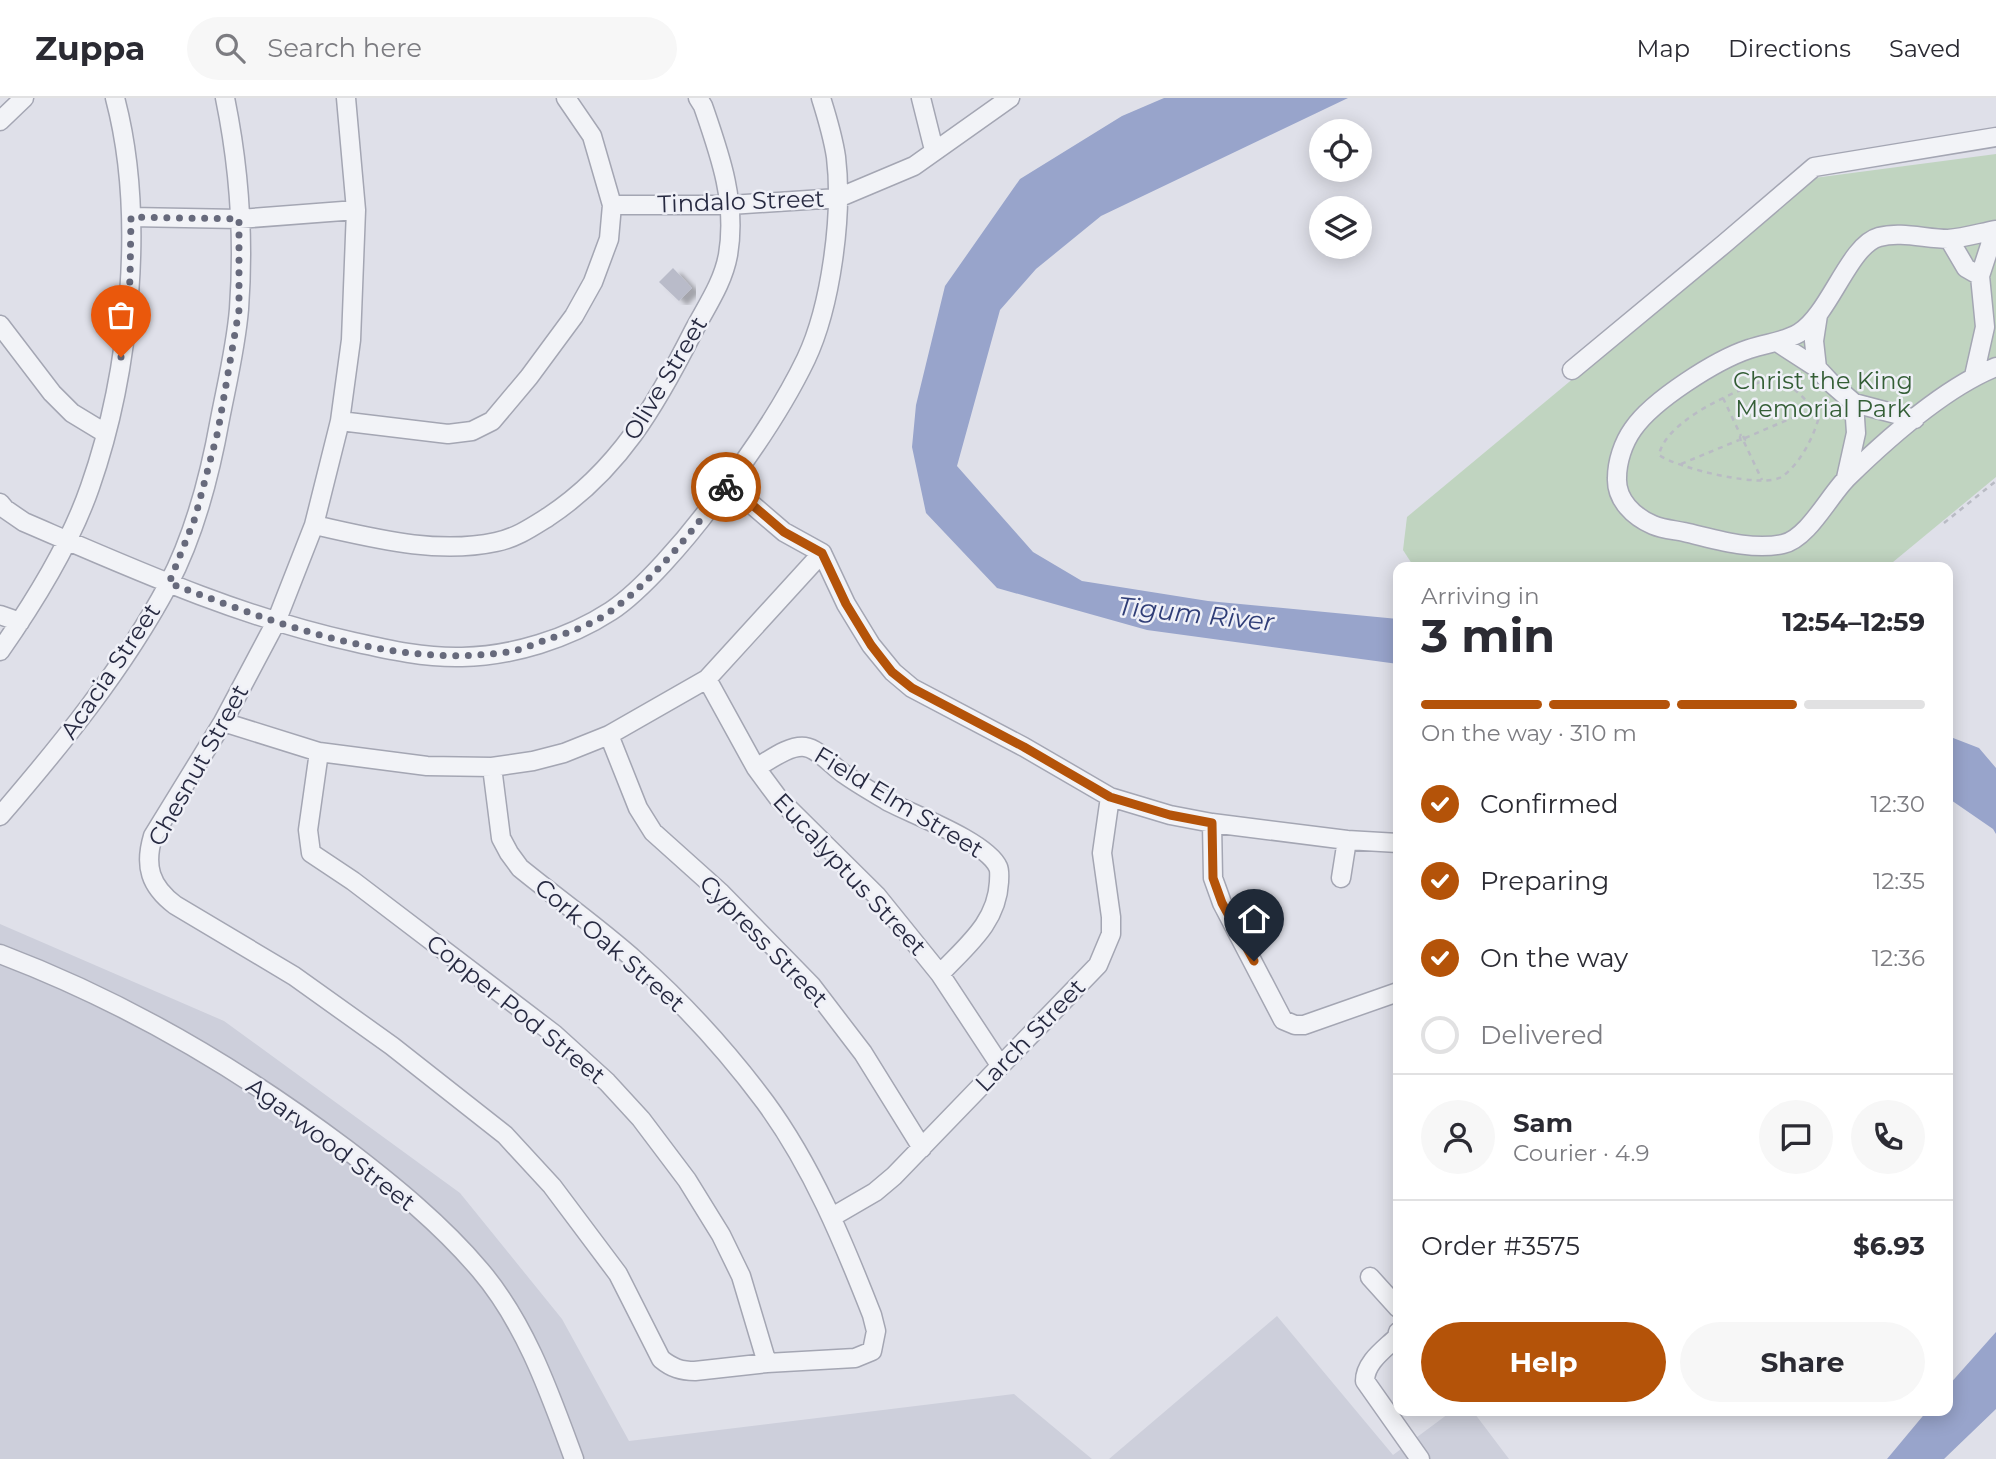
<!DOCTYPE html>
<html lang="en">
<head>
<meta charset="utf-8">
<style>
  :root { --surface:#fff; --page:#f7f7f7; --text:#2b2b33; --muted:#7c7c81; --line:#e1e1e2; --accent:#b45309 }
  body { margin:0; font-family:Montserrat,sans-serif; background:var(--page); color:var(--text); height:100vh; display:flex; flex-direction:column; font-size:26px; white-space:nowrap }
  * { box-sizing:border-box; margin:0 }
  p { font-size:23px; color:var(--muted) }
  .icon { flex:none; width:38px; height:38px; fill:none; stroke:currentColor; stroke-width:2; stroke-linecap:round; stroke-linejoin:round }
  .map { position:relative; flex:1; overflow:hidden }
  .details { position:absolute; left:1393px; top:464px; width:560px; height:854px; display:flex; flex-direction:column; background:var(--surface); border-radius:14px; box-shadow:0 4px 18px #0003 }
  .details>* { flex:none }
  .controls { position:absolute; left:1309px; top:21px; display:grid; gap:14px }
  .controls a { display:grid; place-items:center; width:63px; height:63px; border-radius:50%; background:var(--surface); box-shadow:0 4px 18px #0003; font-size:35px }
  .pin { position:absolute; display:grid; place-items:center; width:60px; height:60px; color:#fff; margin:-72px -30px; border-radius:50% 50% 50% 0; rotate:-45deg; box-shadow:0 0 7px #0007 }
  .pin .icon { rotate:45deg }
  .courier { position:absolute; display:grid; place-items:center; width:70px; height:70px; margin:-35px; border:5px solid #b45309; border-radius:50%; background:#fff; color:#222; box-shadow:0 2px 9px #0007 }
  .overview em { font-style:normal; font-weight:700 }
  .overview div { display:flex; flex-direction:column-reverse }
  .overview { display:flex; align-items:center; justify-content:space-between; height:119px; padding:0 28px }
  h1 { font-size:46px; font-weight:700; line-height:52px }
  .bar { display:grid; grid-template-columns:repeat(4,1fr); gap:10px 7px; align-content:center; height:84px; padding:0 28px }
  .bar i { height:9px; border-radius:5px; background:var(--line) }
  .bar .current { background:var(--accent) }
  .bar p { grid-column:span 4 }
  .line { display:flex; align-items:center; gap:18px; padding:0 28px; border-top:2px solid var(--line) }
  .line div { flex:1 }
  .round { display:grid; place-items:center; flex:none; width:74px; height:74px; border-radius:37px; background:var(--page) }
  ol { padding:0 28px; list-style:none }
  li { display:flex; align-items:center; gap:21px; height:77px }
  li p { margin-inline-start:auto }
  li .icon { padding:7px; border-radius:50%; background:var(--accent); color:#fff; stroke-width:4 }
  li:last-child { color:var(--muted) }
  li i { width:38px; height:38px; border:4px solid var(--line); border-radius:50% }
  .action { display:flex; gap:14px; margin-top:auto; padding:14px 28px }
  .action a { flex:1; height:80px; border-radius:42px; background:var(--accent); color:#fff; font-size:28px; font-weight:700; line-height:80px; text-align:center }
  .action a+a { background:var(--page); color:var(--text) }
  header { display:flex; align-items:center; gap:42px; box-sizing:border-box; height:98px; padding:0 35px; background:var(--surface); border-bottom:2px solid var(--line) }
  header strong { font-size:33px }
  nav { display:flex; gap:38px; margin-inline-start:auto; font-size:24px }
  .search { width:490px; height:63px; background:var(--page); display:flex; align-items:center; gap:18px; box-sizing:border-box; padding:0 24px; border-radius:38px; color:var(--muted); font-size:26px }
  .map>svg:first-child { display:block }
</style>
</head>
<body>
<header>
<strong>Zuppa</strong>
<div class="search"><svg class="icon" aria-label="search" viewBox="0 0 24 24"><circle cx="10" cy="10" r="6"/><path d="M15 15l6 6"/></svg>Search here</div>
<nav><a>Map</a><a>Directions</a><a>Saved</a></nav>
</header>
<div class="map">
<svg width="1996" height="1361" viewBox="0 0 1996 1361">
  <defs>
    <filter id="shadow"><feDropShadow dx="8" dy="4.5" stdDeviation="2" flood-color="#0004"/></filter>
  </defs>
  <rect width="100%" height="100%" fill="#dfe0e9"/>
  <path fill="#cdcfdb" d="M0,826L224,923L460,1095L562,1221L629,1343L1014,1296L1092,1361H0Z
    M1277,1218L1393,1357L1452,1313L1472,1312L1509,1361H1109Z"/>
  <path fill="#c0d4c0" d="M1996,56V379L1887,469H1414L1403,452L1407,419L1814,80Z"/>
  <path fill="#98a4cb" d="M1164,0H1348L1101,118L1036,171L1000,212L957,368L1033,454L1082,483L1208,503L1398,521V566L1147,532L997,490L926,415L912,349L916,307L945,188L1020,81L1122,18Z
    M1948,638L1979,650L1996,670V736L1993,731L1948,700Z
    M1996,1234V1311L1944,1361H1887L1927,1313L1948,1312V1288Z"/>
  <path fill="#b9bbc9" filter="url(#shadow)" d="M673,170L692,190L679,203L659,184Z"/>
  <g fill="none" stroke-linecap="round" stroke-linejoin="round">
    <defs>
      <path id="minor" d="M346,0L356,112L351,242L340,323L314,427L276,524L223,624L153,738C144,768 150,788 175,807L294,878L392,948L505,1037L552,1088L618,1176L661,1261C672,1270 681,1273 695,1273L767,1265L855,1260L872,1253L876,1233L872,1217C843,1143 812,1068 765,1004C727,953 683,905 636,863C599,830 558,801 520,770L509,755L501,740L492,669
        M921,0L934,52
        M0,23L24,0
        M612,107H730L838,100L914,68L1010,0
        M131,119L239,121L356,112
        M1949,141L1966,170L1980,178L1995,132C1980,135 1963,140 1948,141C1926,141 1901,133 1879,139C1849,147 1830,216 1799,235C1784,244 1766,245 1749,251C1716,262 1653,302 1633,331C1623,345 1617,364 1617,380C1616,402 1634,419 1653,427C1662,431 1674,432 1684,434C1715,441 1751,453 1783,446C1808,441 1830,396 1848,379C1887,341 1946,289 1996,269
        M0,227L52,295L72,315L105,335
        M1777,244L1817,270L1831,285L1854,305L1856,335L1846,380
        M1817,270L1814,243L1818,217
        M1572,272L1724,146L1814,69L1996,39
        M1974,278L1985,229L1980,178
        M1854,305L1915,321
        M340,323L448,336L472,333L492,323L529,279L574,218L593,184L609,141L612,107L592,38L566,0
        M728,386L784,434L822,455L846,506L871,547L893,574L912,590L1024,649L1110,699L1170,717L1212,725L1347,742L1398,745
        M0,405L5,411L24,424C131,470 239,519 354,544C389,552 426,560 462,559C512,558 568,541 611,513C643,492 687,440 711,408C746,363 781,313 806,261C831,208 843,117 836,59C833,39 827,19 821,0
        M314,427C373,440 436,457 496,444C516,440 532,429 548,419C619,372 656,307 693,234C706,209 723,185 728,157C737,104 720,57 703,8L698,0
        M0,517L20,524
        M0,553C35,503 70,447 90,389C130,275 146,117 115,0
        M707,581L756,670L779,701L877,798L940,876L1000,967
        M223,624L319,654L427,668L492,669L533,663L564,655L609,637L707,581L822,455
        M609,637L638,710L653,734L721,795L811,887L863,955L922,1050
        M319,654L308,732L311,755L353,783L554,936L607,984L641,1021L687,1082L721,1137L741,1178L767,1265
        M756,670C770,662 789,647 805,649C819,651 832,668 844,676C858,686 874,695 889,704C914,717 987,744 998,769C1000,773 999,780 999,784C997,825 966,848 940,876
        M0,718C62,646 123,571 168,487C195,436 210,377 220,321C227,285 236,248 239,211C244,142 239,68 225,0
        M1212,725L1213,780L1222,805L1283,922L1295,927H1304L1398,894
        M1341,780L1347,742
        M0,856C124,903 240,971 346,1051C393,1087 441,1126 480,1172C526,1226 550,1296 574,1361
        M832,1119L875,1094L894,1078L1098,867L1111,836V819L1102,755L1110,699
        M1370,1179L1398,1210
        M1398,1234L1397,1239C1385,1251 1365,1264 1365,1283L1420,1361"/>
    </defs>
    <use href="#minor" stroke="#a4a6b3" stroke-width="21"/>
    <path stroke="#b9bbc4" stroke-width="2.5" stroke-dasharray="5 5" stroke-linecap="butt" d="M1766,282C1791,282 1805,300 1819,319C1813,340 1801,364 1783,378C1765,392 1677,370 1659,357C1666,322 1735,293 1766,282Z
      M1723,300L1741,338
      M1743,338L1745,342L1741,344L1740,339Z
      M1745,340L1813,311
      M1744,344L1762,382
      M1681,366L1739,342
      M1944,425L1996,383"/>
    <use href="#minor" stroke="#f2f3f7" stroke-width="18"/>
  </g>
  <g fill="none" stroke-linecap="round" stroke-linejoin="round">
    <path stroke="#676a7c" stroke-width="7" stroke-dasharray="0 12.6" d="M121,259L130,182L131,119L239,121V212L218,333L195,420L169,485C276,525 391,571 508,554C521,552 535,546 548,541C571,534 595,526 615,510C658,477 693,432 726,389"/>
    <path stroke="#b45309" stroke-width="9" d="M726,389L728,386L784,434L822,455L846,506L871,547L892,574L912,590L1024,649L1110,699L1170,717L1212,725L1213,780L1222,805L1254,863"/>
  </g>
  <g text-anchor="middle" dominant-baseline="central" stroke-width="5" stroke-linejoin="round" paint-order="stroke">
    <g font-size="24" fill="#272a41" stroke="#eff0f7">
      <text transform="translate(741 103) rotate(-2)">Tindalo Street</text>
      <text transform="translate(665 280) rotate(-59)">Olive Street</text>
      <text transform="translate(110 573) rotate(-56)">Acacia Street</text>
      <text transform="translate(198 667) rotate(-61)">Chesnut Street</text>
      <text transform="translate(899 704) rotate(31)">Field Elm Street</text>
      <text transform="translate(850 776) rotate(47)">Eucalyptus Street</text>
      <text transform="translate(764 843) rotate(46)">Cypress Street</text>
      <text transform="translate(610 847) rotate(41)">Cork Oak Street</text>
      <text transform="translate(516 911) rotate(39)">Copper Pod Street</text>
      <text transform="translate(1030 937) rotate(-46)">Larch Street</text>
      <text transform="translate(331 1046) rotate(37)">Agarwood Street</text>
    </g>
    <g font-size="24" fill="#345e36" stroke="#eff0f7">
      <text x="1823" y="282">Christ the King<tspan x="1823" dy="28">Memorial Park</tspan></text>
    </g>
    <g font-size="26" font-style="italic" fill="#2f3d77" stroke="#eff0f7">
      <text transform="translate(1196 516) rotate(6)">Tigum River</text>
    </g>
  </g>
</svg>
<div class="controls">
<a><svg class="icon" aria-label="locate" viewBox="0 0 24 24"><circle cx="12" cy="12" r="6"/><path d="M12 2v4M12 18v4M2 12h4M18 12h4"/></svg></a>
<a><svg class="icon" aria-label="layers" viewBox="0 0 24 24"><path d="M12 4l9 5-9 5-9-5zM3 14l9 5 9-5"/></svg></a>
</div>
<div class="pin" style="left:121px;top:259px;background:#ea580c"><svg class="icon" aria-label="bag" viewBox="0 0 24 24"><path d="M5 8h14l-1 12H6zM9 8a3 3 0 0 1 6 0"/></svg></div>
<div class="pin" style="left:1254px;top:863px;background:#1f2937"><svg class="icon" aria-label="home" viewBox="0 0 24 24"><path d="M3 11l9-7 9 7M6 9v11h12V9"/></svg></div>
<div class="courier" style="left:726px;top:389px"><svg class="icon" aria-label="bike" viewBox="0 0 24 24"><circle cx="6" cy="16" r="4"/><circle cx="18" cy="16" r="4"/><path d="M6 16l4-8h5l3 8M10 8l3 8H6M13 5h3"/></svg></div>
<section class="details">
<div class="overview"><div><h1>3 min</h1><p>Arriving in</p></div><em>12:54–12:59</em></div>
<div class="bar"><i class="current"></i><i class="current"></i><i class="current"></i><i></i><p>On the way · 310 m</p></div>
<ol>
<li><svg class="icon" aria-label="check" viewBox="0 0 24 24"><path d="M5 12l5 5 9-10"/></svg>Confirmed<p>12:30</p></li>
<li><svg class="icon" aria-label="check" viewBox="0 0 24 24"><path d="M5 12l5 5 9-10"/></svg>Preparing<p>12:35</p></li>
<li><svg class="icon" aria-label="check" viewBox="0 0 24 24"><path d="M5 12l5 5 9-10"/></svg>On the way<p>12:36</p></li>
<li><i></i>Delivered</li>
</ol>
<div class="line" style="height:126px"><a class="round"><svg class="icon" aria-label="person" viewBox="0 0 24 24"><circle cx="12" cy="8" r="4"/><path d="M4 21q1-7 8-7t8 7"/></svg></a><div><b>Sam</b><p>Courier · 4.9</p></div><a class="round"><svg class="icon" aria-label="chat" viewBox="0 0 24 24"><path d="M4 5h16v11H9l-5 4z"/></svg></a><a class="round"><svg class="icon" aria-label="phone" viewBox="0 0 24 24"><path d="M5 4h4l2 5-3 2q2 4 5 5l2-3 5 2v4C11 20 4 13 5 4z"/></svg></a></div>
<div class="line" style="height:91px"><div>Order #3575</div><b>$6.93</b></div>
<div class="action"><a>Help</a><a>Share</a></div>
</section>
</div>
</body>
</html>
